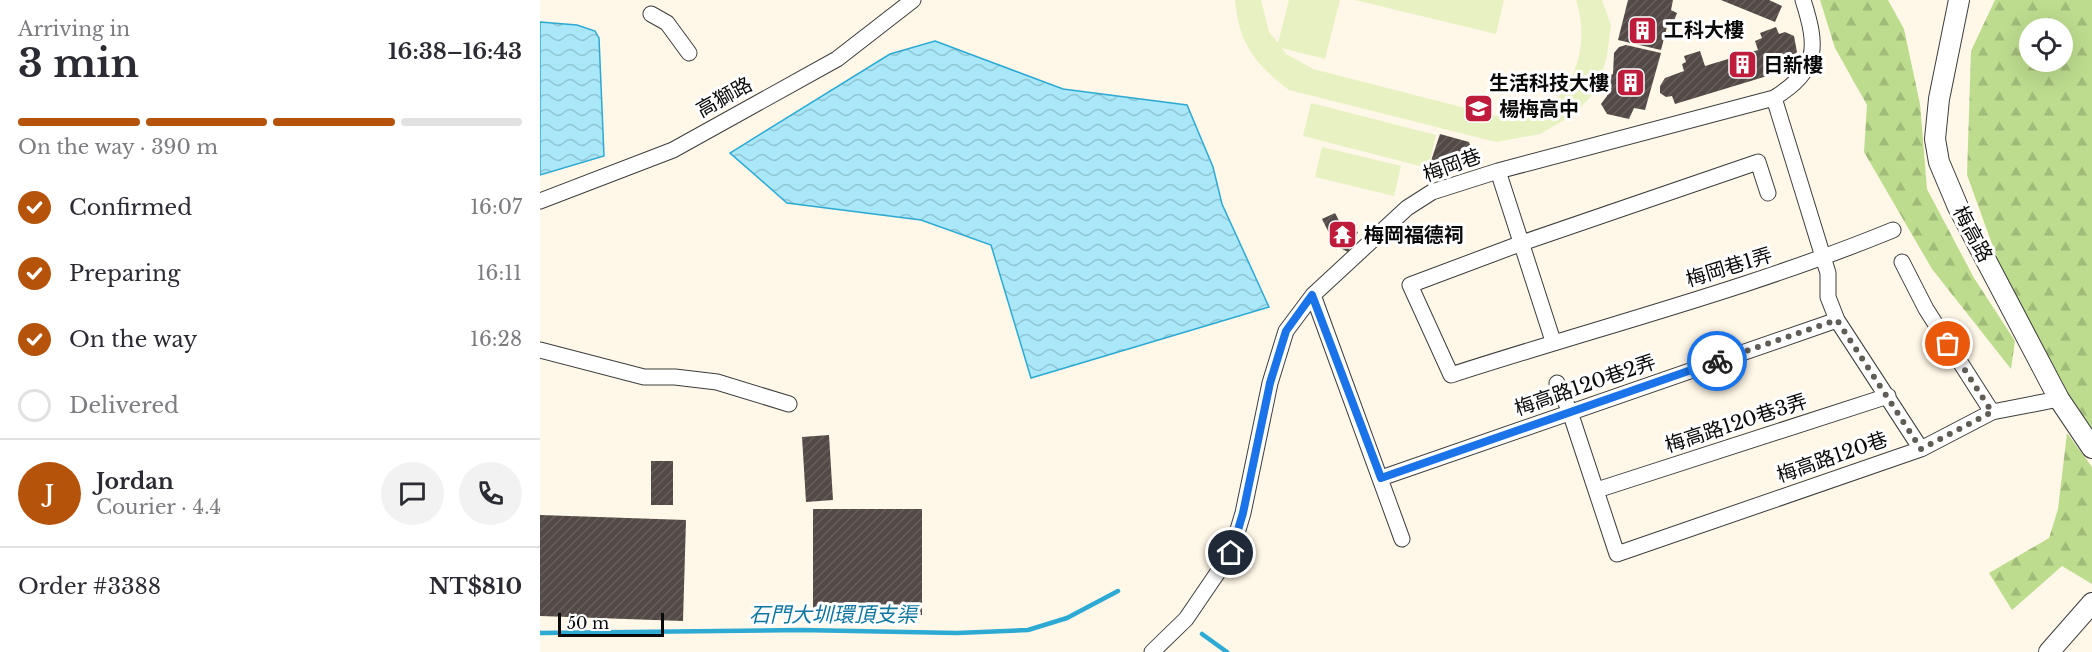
<!DOCTYPE html>
<html lang="en">
<head>
<meta charset="utf-8">
<style>
  :root { --surface:#fff; --page:#f2f2f3; --text:#2b2b33; --muted:#7c7c81; --line:#e1e1e2; --accent:#b45309 }
  body { margin:0; font-family:"Libre Baskerville","Noto Sans TC",serif; background:var(--page); color:var(--text); height:100vh; display:flex; flex-direction:column; font-size:22px; white-space:nowrap }
  * { box-sizing:border-box; margin:0 }
  p { font-size:20px; color:var(--muted) }
  .icon { flex:none; width:33px; height:33px; fill:none; stroke:currentColor; stroke-width:2; stroke-linecap:round; stroke-linejoin:round }
  .map { position:relative; flex:1; overflow:hidden }
  .panel { display:flex; flex-direction:column; background:var(--surface); width:540px }
  .panel>* { flex:none }
  .tools { position:absolute; left:1479px; top:18px; display:grid; gap:12px }
  .tools a { display:grid; place-items:center; width:54px; height:54px; border-radius:50%; background:var(--surface); box-shadow:0 6px 24px #0002; font-size:30px }
  .scale { position:absolute; left:18px; bottom:15px; width:106px; box-sizing:border-box; padding-left:6px; border:3px solid #0a0a0a; border-top:0; font-size:16px; line-height:21px; white-space:nowrap; color:#0a0a0a; -webkit-text-stroke:4px #fff; paint-order:stroke }
  .pin { position:absolute; display:grid; place-items:center; width:51px; height:51px; color:#fff; margin:-26px; border:3px solid #fff; border-radius:50%; box-shadow:0 2px 6px #0007 }
  .courier { position:absolute; display:grid; place-items:center; width:60px; height:60px; margin:-30px; border:4px solid #1a73e8; border-radius:50%; background:#fff; color:#222; box-shadow:0 2px 8px #0007 }
  .summary em { font-style:normal; font-weight:700 }
  .summary div { display:flex; flex-direction:column-reverse }
  .summary { display:flex; align-items:center; justify-content:space-between; height:102px; padding:0 18px }
  h1 { font-size:39px; font-weight:700; line-height:45px }
  .bar { display:grid; grid-template-columns:repeat(4,1fr); gap:9px 6px; align-content:center; height:72px; padding:0 18px }
  .bar i { height:8px; border-radius:4px; background:var(--line) }
  .bar .on { background:var(--accent) }
  .bar p { grid-column:span 4 }
  .line { display:flex; align-items:center; gap:15px; padding:0 18px; border-top:2px solid var(--line) }
  .line div { flex:1 }
  .round { display:grid; place-items:center; flex:none; width:63px; height:63px; border-radius:32px; background:var(--page) }
  ol { padding:0 18px; list-style:none }
  li { display:flex; align-items:center; gap:18px; height:66px }
  li p { margin-inline-start:auto }
  li .icon { padding:6px; border-radius:50%; background:var(--accent); color:#fff; stroke-width:4 }
  li:last-child { color:var(--muted) }
  li i { width:33px; height:33px; border:3px solid var(--line); border-radius:50% }
  main { display:flex; flex:1; min-height:0 }
  .map>svg:first-child { display:block }
</style>
</head>
<body>
<main>
<section class="panel">
<div class="summary"><div><h1>3 min</h1><p>Arriving in</p></div><em>16:38–16:43</em></div>
<div class="bar"><i class="on"></i><i class="on"></i><i class="on"></i><i></i><p>On the way · 390 m</p></div>
<ol>
<li><svg class="icon" aria-label="check" viewBox="0 0 24 24"><path d="M5 12l5 5 9-10"/></svg>Confirmed<p>16:07</p></li>
<li><svg class="icon" aria-label="check" viewBox="0 0 24 24"><path d="M5 12l5 5 9-10"/></svg>Preparing<p>16:11</p></li>
<li><svg class="icon" aria-label="check" viewBox="0 0 24 24"><path d="M5 12l5 5 9-10"/></svg>On the way<p>16:28</p></li>
<li><i></i>Delivered</li>
</ol>
<div class="line" style="height:108px"><b class="round" style="background:var(--accent);color:#fff">J</b><div><b>Jordan</b><p>Courier · 4.4</p></div><a class="round"><svg class="icon" aria-label="chat" viewBox="0 0 24 24"><path d="M4 5h16v11H9l-5 4z"/></svg></a><a class="round"><svg class="icon" aria-label="phone" viewBox="0 0 24 24"><path d="M5 4h4l2 5-3 2q2 4 5 5l2-3 5 2v4C11 20 4 13 5 4z"/></svg></a></div>
<div class="line" style="height:78px"><div>Order #3388</div><b>NT$810</b></div>
</section>
<div class="map">
<svg width="1552" height="652" viewBox="0 0 1552 652">
  <defs>
    <pattern id="forest-firs" width="22" height="20" patternUnits="userSpaceOnUse" patternTransform="scale(1.5)"><rect width="22" height="20" fill="#bddc8e"/><path d="M5 1l3.5 6h-7zM16 11l3.5 6h-7z" fill="#a1bb79"/></pattern>
    <pattern id="water-waves" width="16" height="10" patternUnits="userSpaceOnUse" patternTransform="scale(1.5)"><rect width="16" height="10" fill="#a9e7f9"/><path d="M0 5q4-4 8 0t8 0" fill="none" stroke="#90c5d4"/></pattern>
    <pattern id="building-hatch" width="6" height="6" patternUnits="userSpaceOnUse" patternTransform="scale(1.5)"><rect width="6" height="6" fill="#534946"/><path d="M-1 1l2-2M0 6l6-6M5 7l2-2" fill="none" stroke="#675f5c"/></pattern>
  </defs>
  <rect width="100%" height="100%" fill="#fff7e7"/>
  <path fill="url(#forest-firs)" fill-rule="evenodd" d="M1280,0H1348L1364,29L1380,104L1387,189L1434,278L1475,341L1471,369L1392,269L1324,152L1327,105L1295,48Z
    M1455,0H1552V439L1460,266L1427,175L1431,51ZM1490,28H1522V62H1490Z
    M1527,433L1552,467V584L1522,566L1472,610L1449,573L1509,538L1518,509Z"/>
  <path fill="#e8f1c2" d="M695,0H721L729,32L738,43L749,0H800L785,59L742,48L746,54L773,69L972,120C1029,114 1053,51 1036,0H1062L1071,25L1067,56L1057,89L1035,114L1000,134L956,142L749,90C715,64 699,44 695,0Z
    M815,0H964L956,34Z
    M771,103L896,135L888,168L763,136Z
    M782,147L861,166L854,196L775,177Z"/>
  <path fill="url(#water-waves)" stroke="#2caad4" stroke-width="1.5" d="M0,22L37,25L55,31L59,38L64,156L0,175Z
    M395,41L523,89L647,105L673,167L682,204L729,307L491,378L451,245L381,220L247,203L190,153L350,54Z"/>
  <g fill="none" stroke-linecap="round" stroke-linejoin="round">
    <path stroke="#2caad4" stroke-width="4.5" d="M0,633L261,630L417,633L488,630L527,618L578,591
      M662,634L687,652"/>
  </g>
  <path fill="url(#building-hatch)" d="M1088,0H1133L1131,10L1137,13L1134,21L1129,19L1121,50L1078,40Z
    M1181,0H1229L1242,6L1235,22Z
    M1236,27L1239,34L1245,32L1254,36L1257,52L1250,58L1234,64L1237,73L1135,104L1132,96L1126,97L1120,93V86L1125,78L1144,71L1142,64L1146,62L1144,56L1160,51L1165,66L1218,50L1215,41L1222,38L1220,33Z
    M1086,45L1121,53L1105,110L1094,108L1089,119L1067,114L1061,104L1067,96L1070,84L1067,77L1073,74L1074,53L1079,47Z
    M900,134L929,142L933,155L914,162L891,161Z
    M795,213L804,230L805,227L818,232L808,252L796,246L801,237L793,241L782,219Z
    M289,435L293,500L266,502L262,437Z
    M111,461H133V505H111Z
    M273,509H382V615L273,614Z
    M0,515L146,520L143,621L0,616Z"/>
  <g fill="none" stroke-linecap="round" stroke-linejoin="round">
    <defs>
      <path id="minor" d="M111,14L127,23L149,53
        M1234,98L1288,273V297L1297,320L1381,449
        M958,171L1013,341
        M1228,193L1218,162L982,243L870,285L911,375C1059,327 1209,289 1353,230
        M0,201L133,150L297,59L373,0
        M1362,262L1386,309L1452,412
        M773,295L862,539
        M0,350L104,377H135L177,382L249,404
        M1017,383L1030,412L1077,554L1381,449L1452,412L1519,399
        M841,478L1297,320
        M1057,490L1348,396
        M612,652L646,619L691,553L703,513L730,383L746,331L773,295L867,208L892,192L958,171L1234,98C1279,70 1278,47 1263,0"/>
      <path id="tertiary" d="M1419,0L1399,99L1395,139L1399,162L1418,207L1519,399L1552,448
        M1509,652L1552,603"/>
    </defs>
    <use href="#minor" stroke="#3d3d3d" stroke-width="17"/>
    <use href="#tertiary" stroke="#3d3d3d" stroke-width="22"/>
    <use href="#minor" stroke="#fff" stroke-width="15"/>
    <use href="#tertiary" stroke="#fff" stroke-width="20"/>
  </g>
  <g fill="none" stroke-linecap="round" stroke-linejoin="round">
    <path stroke="#605d57" stroke-width="6" stroke-dasharray="0 10.8" d="M1177,361L1297,320L1381,449L1452,412L1408,344"/>
    <path stroke="#1a73e8" stroke-width="8" d="M691,553L703,513L730,383L746,331L772,295L841,478L1177,361"/>
  </g>
  <defs>
    <symbol id="building-square" viewBox="-11 -11 22 22"><rect x="-9" y="-9" width="18" height="18" rx="4" fill="#bf1c3c" stroke="#fff"/><path d="M-4-6H4V6H1V3H-1V6H-4ZM-2.5-4.3h1.7v1.8h-1.7ZM.8-4.3h1.7v1.8H.8ZM-2.5-1h1.7V.8h-1.7ZM.8-1h1.7V.8H.8Z" fill="#fff"/></symbol>
    <symbol id="school-square" viewBox="-11 -11 22 22"><rect x="-9" y="-9" width="18" height="18" rx="4" fill="#bf1c3c" stroke="#fff"/><path d="M0-5L7-2L0 1L-7-2ZM-4 1L0 2.5L4 1V4Q0 6-4 4Z" fill="#fff"/></symbol>
    <symbol id="temple-square" viewBox="-11 -11 22 22"><rect x="-9" y="-9" width="18" height="18" rx="4" fill="#bf1c3c" stroke="#fff"/><path d="M0-6L5-2H3V0L6.5 2.5H4V6H1.5V3h-3V6H-4V2.5H-6.5L-3 0V-2H-5Z" fill="#fff"/></symbol>
  </defs>
  <g fill-rule="evenodd">
    <use href="#building-square" x="1086" y="14" width="33" height="33"/>
    <use href="#building-square" x="1186" y="48" width="33" height="33"/>
    <use href="#building-square" x="1074" y="66" width="33" height="33"/>
    <use href="#school-square" x="922" y="92" width="33" height="33"/>
    <use href="#temple-square" x="786" y="218" width="33" height="33"/>
  </g>
  <g text-anchor="middle" dominant-baseline="central" stroke-width="6" stroke-linejoin="round" paint-order="stroke">
    <g font-size="20" font-weight="bold" fill="#0a0a0a" stroke="#fff" text-anchor="start">
      <text x="1124" y="30">工科大樓</text>
      <text x="1223" y="65">日新樓</text>
      <text x="1069" y="83" text-anchor="end">生活科技大樓</text>
      <text x="959" y="109">楊梅高中</text>
      <text x="824" y="235">梅岡福德祠</text>
    </g>
    <g font-size="20" fill="#0a0a0a" stroke="#fff">
      <text transform="translate(184 97) rotate(-29)">高獅路</text>
      <text transform="translate(912 165) rotate(-20)">梅岡巷</text>
      <text transform="translate(1433 234) rotate(62)">梅高路</text>
      <text transform="translate(1189 267) rotate(-17)">梅岡巷1弄</text>
      <text transform="translate(1045 385) rotate(-19)">梅高路120巷2弄</text>
      <text transform="translate(1196 423) rotate(-18)">梅高路120巷3弄</text>
      <text transform="translate(1292 457) rotate(-19)">梅高路120巷</text>
    </g>
    <g font-size="21" font-style="italic" fill="#0f76a0" stroke="#fff">
      <text x="293" y="615">石門大圳環頂支渠</text>
    </g>
  </g>
</svg>
<div class="tools">
<a><svg class="icon" aria-label="locate" viewBox="0 0 24 24"><circle cx="12" cy="12" r="6"/><path d="M12 2v4M12 18v4M2 12h4M18 12h4"/></svg></a>
</div>
<div class="scale">50 m</div>
<div class="pin" style="left:1408px;top:344px;background:#ea580c"><svg class="icon" aria-label="bag" viewBox="0 0 24 24"><path d="M5 8h14l-1 12H6zM9 8a3 3 0 0 1 6 0"/></svg></div>
<div class="pin" style="left:691px;top:553px;background:#1f2937"><svg class="icon" aria-label="home" viewBox="0 0 24 24"><path d="M3 11l9-7 9 7M6 9v11h12V9"/></svg></div>
<div class="courier" style="left:1177px;top:361px"><svg class="icon" aria-label="bike" viewBox="0 0 24 24"><circle cx="6" cy="16" r="4"/><circle cx="18" cy="16" r="4"/><path d="M6 16l4-8h5l3 8M10 8l3 8H6M13 5h3"/></svg></div>
</div>
</main>
</body>
</html>
